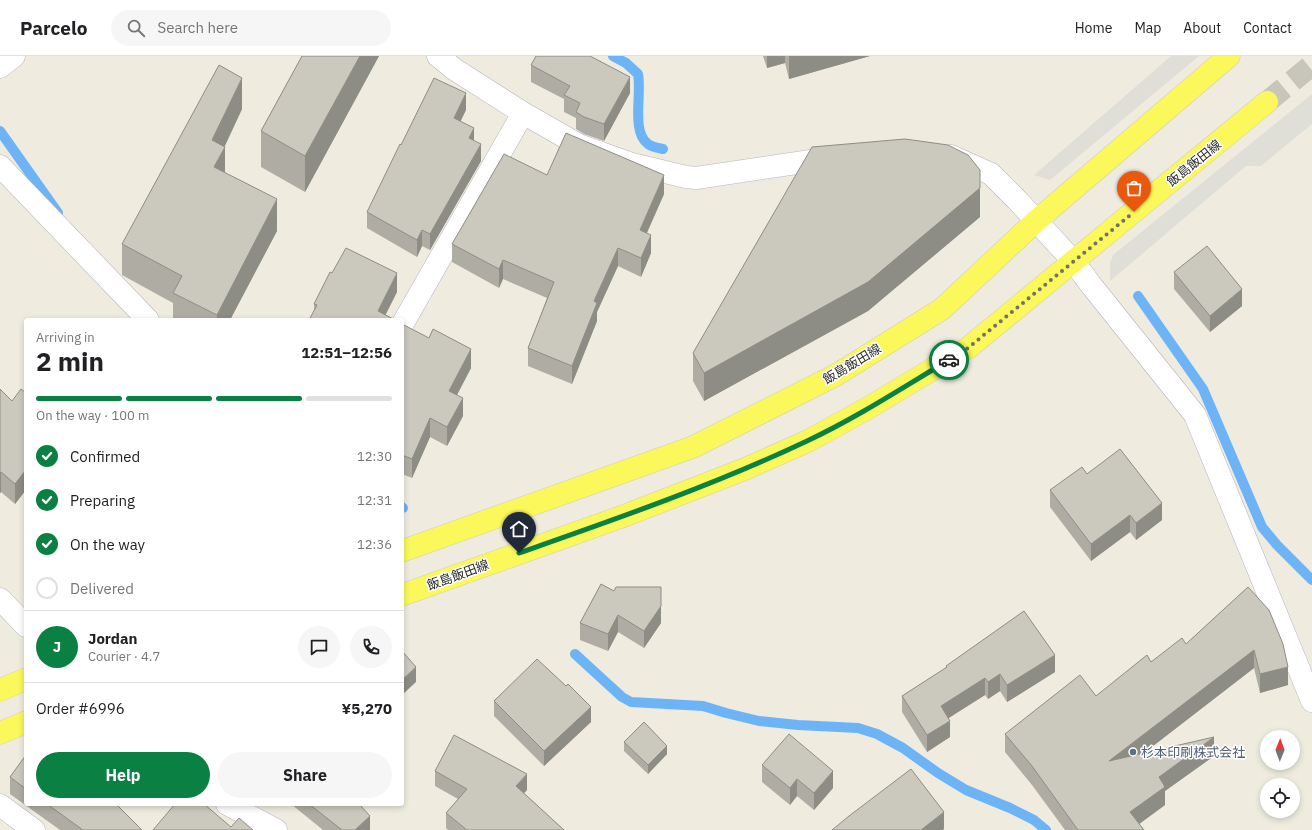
<!DOCTYPE html>
<html lang="en">
<head>
<meta charset="utf-8">
<style>
  :root { --surface:#fff; --page:#f6f6f6; --text:#202124; --muted:#757577; --line:#e0e0e0; --accent:#0b8043 }
  body { margin:0; font-family:"IBM Plex Sans","Noto Sans JP",sans-serif; background:var(--page); color:var(--text); height:100vh; display:flex; flex-direction:column; font-size:15px; white-space:nowrap }
  * { box-sizing:border-box; margin:0 }
  p { font-size:13px; color:var(--muted) }
  .icon { flex:none; width:22px; height:22px; fill:none; stroke:currentColor; stroke-width:2; stroke-linecap:round; stroke-linejoin:round }
  .map { position:relative; flex:1; overflow:hidden }
  .drawer { position:absolute; left:24px; top:262px; width:380px; height:488px; display:flex; flex-direction:column; background:var(--surface); border-radius:4px; box-shadow:0 2px 6px #0003 }
  .drawer>* { flex:none }
  .needle { width:26px; rotate:1deg }
  .buttons { position:absolute; left:1260px; top:674px; display:grid; gap:8px }
  .buttons a { display:grid; place-items:center; width:40px; height:40px; border-radius:50%; background:var(--surface); box-shadow:0 2px 6px #0003; font-size:20px }
  .pin { position:absolute; display:grid; place-items:center; width:34px; height:34px; color:#fff; margin:-41px -17px; border-radius:50% 50% 50% 0; rotate:-45deg; box-shadow:0 0 4px #0007 }
  .pin .icon { rotate:45deg }
  .courier { position:absolute; display:grid; place-items:center; width:40px; height:40px; margin:-20px; border:3px solid #0b8043; border-radius:50%; background:#fff; color:#222; box-shadow:0 1px 5px #0007 }
  .overview em { font-style:normal; font-weight:800 }
  .overview div { display:flex; flex-direction:column-reverse }
  .overview { display:flex; align-items:center; justify-content:space-between; height:68px; padding:0 12px }
  h1 { font-size:26px; font-weight:800; line-height:30px }
  .bar { display:grid; grid-template-columns:repeat(4,1fr); gap:6px 4px; align-content:center; height:48px; padding:0 12px }
  .bar i { height:5px; border-radius:3px; background:var(--line) }
  .bar .current { background:var(--accent) }
  .bar p { grid-column:span 4 }
  .line { display:flex; align-items:center; gap:10px; padding:0 12px; border-top:1px solid var(--line) }
  .line div { flex:1 }
  .round { display:grid; place-items:center; flex:none; width:42px; height:42px; border-radius:21px; background:var(--page) }
  ol { padding:0 12px; list-style:none }
  li { display:flex; align-items:center; gap:12px; height:44px }
  li p { margin-inline-start:auto }
  li .icon { padding:4px; border-radius:50%; background:var(--accent); color:#fff; stroke-width:4 }
  li:last-child { color:var(--muted) }
  li i { width:22px; height:22px; border:2px solid var(--line); border-radius:50% }
  .primary-button { display:flex; gap:8px; margin-top:auto; padding:8px 12px }
  .primary-button a { flex:1; height:46px; border-radius:24px; background:var(--accent); color:#fff; font-size:16px; font-weight:800; line-height:46px; text-align:center }
  .primary-button a+a { background:var(--page); color:var(--text) }
  header { display:flex; align-items:center; gap:24px; box-sizing:border-box; height:56px; padding:0 20px; background:var(--surface); border-bottom:1px solid var(--line) }
  header strong { font-size:19px }
  nav { display:flex; gap:22px; margin-inline-start:auto; font-size:14px }
  .search { width:280px; height:36px; background:var(--page); display:flex; align-items:center; gap:10px; box-sizing:border-box; padding:0 14px; border-radius:22px; color:var(--muted); font-size:15px }
  .map>svg:first-child { display:block }
</style>
</head>
<body>
<header>
<strong>Parcelo</strong>
<div class="search"><svg class="icon" aria-label="search" viewBox="0 0 24 24"><circle cx="10" cy="10" r="6"/><path d="M15 15l6 6"/></svg>Search here</div>
<nav><a>Home</a><a>Map</a><a>About</a><a>Contact</a></nav>
</header>
<div class="map">
<svg width="1312" height="774" viewBox="0 0 1312 774">
  <rect width="100%" height="100%" fill="#efecdf"/>
  <path fill="#dfded7" d="M1171,0H1199L1050,124L1034,119Z
    M1312,38V68L1261,110H1246L1110,225V207L1113,199Z"/>
  <g fill="none" stroke-linecap="round" stroke-linejoin="round">
    <path stroke="#6db4f7" stroke-width="10" d="M613,0L626,7L638,18C642,38 631,76 648,88C652,91 658,92 663,93
      M0,75L58,157
      M1138,240L1203,333L1262,471L1277,489L1312,524
      M402,451L403,452
      M575,598L622,641L631,646L703,650L726,657L759,665L798,669L858,672L877,678L903,692L938,717L966,734L1010,752L1034,764L1046,774"/>
    <path stroke="#c8c6bb" stroke-width="22" stroke-dasharray="22 11" stroke-linecap="butt" d="M1267,46L1312,9"/>
    <defs>
      <path id="minor" d="M438,0L454,13L523,57L579,89L632,108L686,121L696,122L831,102
        M0,11L14,0
        M951,100L991,118L1017,144L1074,206L1091,229L1195,359L1312,645
        M0,110L148,264
        M402,269L523,57
        M0,543L26,570
        M227,748L276,774
        M0,749L34,774"/>
      <path id="primary" d="M402,495L693,391L836,319L942,253L1036,165L1229,0
        M402,539L621,461L745,413L808,385L868,352L968,292L1267,46
        M0,634L26,623
        M0,677L26,666"/>
    </defs>
    <use href="#minor" stroke="#b3b3c2" stroke-width="23"/>
    <use href="#primary" stroke="#cdcdcd" stroke-width="23"/>
    <use href="#minor" stroke="#fff" stroke-width="22"/>
    <use href="#primary" stroke="#faf85a" stroke-width="22"/>
  </g>
  <path fill="#afada3" d="M302,0H379L305,136L261,111V75Z
    M763,0H870L789,23L785,7L767,12Z
    M531,9L630,37L604,85L584,78L576,73V62L564,56V43L531,26Z
    M242,53L225,90V117L277,175L230,264H173V247L122,219V188Z
    M466,54L460,65L474,85L481,105L430,194L422,190L417,201L367,172V156Z
    M547,119L664,138L647,177L651,197L641,221L618,210L597,256V265L572,328L528,310V292L547,242L503,223L499,232L452,206V188Z
    M980,161L868,255L704,345L693,325V297Z
    M1174,216L1242,250L1210,276L1174,233Z
    M332,217L397,236L385,259L314,255V248Z
    M402,268L471,312L457,339L463,360L447,390L430,381L412,422L402,418Z
    M0,333L12,345L26,337V435H25L15,448L1,436L0,437Z
    M1087,418L1162,464L1136,484L1130,476L1091,505L1050,451V434Z
    M601,528L661,567L644,592L618,576L608,595L580,584V567Z
    M1248,531L1288,629L1260,637L1254,612L1144,697L1214,700L1165,735V749L1139,768L1144,774H1065L1032,729L1005,696V678L1096,640L1151,606L1186,588Z
    M946,610L1055,616L1007,646L1000,635L988,643L985,639L948,662L950,681L927,696L902,656V640L946,612Z
    M494,645L591,666L544,710L494,660Z
    M624,686L667,698L648,718L624,695Z
    M26,699V748H116L142,774H60L10,738V721Z
    M762,709L833,732L814,754L797,740L790,749L762,726Z
    M435,715L527,734L524,737L564,774H448L446,772V757L458,743L435,730Z
    M291,748H359L370,774H323Z"/>
  <path fill="#8e8d85" d="M360,0H379L305,136V100Z
    M767,0H785V7L767,12Z
    M789,0H870L789,23Z
    M630,21V37L604,85V68Z
    M242,22V53L219,102L225,91V122L214,142L212,84Z
    M466,37V54L454,79V62Z
    M474,72V88L469,82Z
    M481,88V105L430,194V178Z
    M664,119V138L640,192V174Z
    M980,132V161L868,255L704,345V317Z
    M277,143V175L230,264H217V259Z
    M422,174V190L417,201V184Z
    M651,179V197L641,221V202Z
    M618,192V210L597,256V265L572,328V310L594,245Z
    M503,204V223L499,232V213Z
    M397,217V236L383,264L378,255Z
    M1242,233V250L1210,276V260Z
    M471,293V312L449,354V335Z
    M463,342V360L447,390V371Z
    M430,362V381L412,422V403Z
    M25,415V435L15,448V428Z
    M1,416V436L0,437V417Z
    M1162,447V464L1136,484V467Z
    M1130,459V476L1091,505V488Z
    M661,550V567L644,592V575Z
    M618,559V576L608,595V578Z
    M1254,594V612L1109,724V705Z
    M1055,599V616L1007,646V629Z
    M416,611V626L402,639V624Z
    M1288,611V629L1260,637V618Z
    M1000,618V635L988,643V626Z
    M985,622V639L941,667V650Z
    M591,651V666L544,710V695Z
    M950,665V681L927,696V679Z
    M1214,681V700L1165,735V749L1131,774L1130,756L1159,721Z
    M667,690V698L648,718V709Z
    M833,715V732L814,754V737Z
    M527,718V734L516,745V730Z
    M797,723V740L790,749V732Z
    M944,756V773L943,774H921Z
    M370,760V774H355Z"/>
  <path fill="#cbc9be" stroke="#8e8d85" d="M302,0H360L305,100L261,75Z
    M536,0H590L630,21L604,68L584,61L576,56L580,47L564,39L570,30L531,9Z
    M219,9L242,22L212,84L225,91L214,111L277,143L217,259L173,237L182,220L122,188Z
    M434,22L466,37L454,62L474,72L469,82L481,88L430,178L422,174L417,184L367,156L400,88L401,89Z
    M566,77L664,119L640,174L651,179L641,202L618,192L594,245L597,247L572,310L528,292L554,226L503,204L499,213L452,188L504,98L547,119Z
    M905,83L948,89L968,99L980,114V132L868,226L704,317L693,297L812,91Z
    M1207,190L1242,233L1210,260L1174,216Z
    M346,192L397,217L378,255L395,264H309L317,249L314,248L330,216L332,217Z
    M402,268L429,282L433,273L471,293L449,335L463,342L447,371L430,362L412,403L402,399Z
    M0,333L12,345L21,333L26,337V416L25,415L15,428L1,416L0,417Z
    M1120,393L1162,447L1136,467L1130,459L1091,488L1050,434L1082,411L1087,418Z
    M601,528L614,535L616,531H661V550L644,575L618,559L608,578L580,567Z
    M1248,531L1269,554L1283,588L1288,611L1260,618L1254,594L1109,705L1214,681L1159,721L1165,731L1130,756L1144,774H1078L1032,710L1005,678L1080,619L1096,640L1147,599L1151,606L1182,582L1186,588Z
    M1024,555L1055,599L1007,629L1000,618L988,626L985,622L941,650L950,665L927,679L902,640L947,611L946,610Z
    M402,595L416,611L402,624Z
    M537,603L566,630L568,628L591,651L544,695L494,645Z
    M644,666L667,690L648,709L624,686Z
    M789,678L833,715L814,737L797,723L790,732L762,709Z
    M454,679L527,718L516,730L564,774H467L446,757L467,733L435,715Z
    M26,699V733L10,721Z
    M911,713L944,756L921,774H832L849,760Z
    M47,748H116L142,774H83Z
    M175,748H204L231,771L239,762L253,774H153Z
    M309,748H359L370,760L355,774H342Z"/>
  <g fill="none" stroke-linecap="round" stroke-linejoin="round">
    <path stroke="#71706b" stroke-width="4" stroke-dasharray="0 7.2" d="M949,304L968,292L1134,156"/>
    <path stroke="#0b8043" stroke-width="5" d="M519,497C616,463 714,429 807,385C856,362 902,332 949,304"/>
  </g>
  <circle fill="#5c6f8a" stroke="#fff" stroke-width="1.5" cx="1133" cy="696" r="4"/>
  <g text-anchor="middle" dominant-baseline="central" stroke-width="3" stroke-linejoin="round" paint-order="stroke">
    <g font-size="13" fill="#2d2d2d" stroke="#fff">
      <text transform="translate(1194 107) rotate(-39)">飯島飯田線</text>
      <text transform="translate(852 308) rotate(-31)">飯島飯田線</text>
      <text transform="translate(458 519) rotate(-20)">飯島飯田線</text>
    </g>
    <g font-size="13" fill="#4e5e75" stroke="#fff" text-anchor="start">
      <text x="1141" y="696">杉本印刷株式会社</text>
    </g>
  </g>
</svg>
<div class="buttons">
<a><svg class="needle" viewBox="-14 -14 28 28"><path d="M0-13l5 13h-10z" fill="#e53935"/><path d="M0 13l5-13h-10z" fill="#757577"/></svg></a>
<a><svg class="icon" aria-label="locate" viewBox="0 0 24 24"><circle cx="12" cy="12" r="6"/><path d="M12 2v4M12 18v4M2 12h4M18 12h4"/></svg></a>
</div>
<div class="pin" style="left:1134px;top:156px;background:#ea580c"><svg class="icon" aria-label="bag" viewBox="0 0 24 24"><path d="M5 8h14l-1 12H6zM9 8a3 3 0 0 1 6 0"/></svg></div>
<div class="pin" style="left:519px;top:497px;background:#1f2937"><svg class="icon" aria-label="home" viewBox="0 0 24 24"><path d="M3 11l9-7 9 7M6 9v11h12V9"/></svg></div>
<div class="courier" style="left:949px;top:304px"><svg class="icon" aria-label="car" viewBox="0 0 24 24"><path d="M5 17H2v-5l4-1 3-4h7l3 4 3 1v5h-3M9 17h6M6 11h13"/><circle cx="7" cy="17" r="2"/><circle cx="17" cy="17" r="2"/></svg></div>
<section class="drawer">
<div class="overview"><div><h1>2 min</h1><p>Arriving in</p></div><em>12:51–12:56</em></div>
<div class="bar"><i class="current"></i><i class="current"></i><i class="current"></i><i></i><p>On the way · 100 m</p></div>
<ol>
<li><svg class="icon" aria-label="check" viewBox="0 0 24 24"><path d="M5 12l5 5 9-10"/></svg>Confirmed<p>12:30</p></li>
<li><svg class="icon" aria-label="check" viewBox="0 0 24 24"><path d="M5 12l5 5 9-10"/></svg>Preparing<p>12:31</p></li>
<li><svg class="icon" aria-label="check" viewBox="0 0 24 24"><path d="M5 12l5 5 9-10"/></svg>On the way<p>12:36</p></li>
<li><i></i>Delivered</li>
</ol>
<div class="line" style="height:72px"><b class="round" style="background:var(--accent);color:#fff">J</b><div><b>Jordan</b><p>Courier · 4.7</p></div><a class="round"><svg class="icon" aria-label="chat" viewBox="0 0 24 24"><path d="M4 5h16v11H9l-5 4z"/></svg></a><a class="round"><svg class="icon" aria-label="phone" viewBox="0 0 24 24"><path d="M5 4h4l2 5-3 2q2 4 5 5l2-3 5 2v4C11 20 4 13 5 4z"/></svg></a></div>
<div class="line" style="height:52px"><div>Order #6996</div><b>¥5,270</b></div>
<div class="primary-button"><a>Help</a><a>Share</a></div>
</section>
</div>
</body>
</html>
